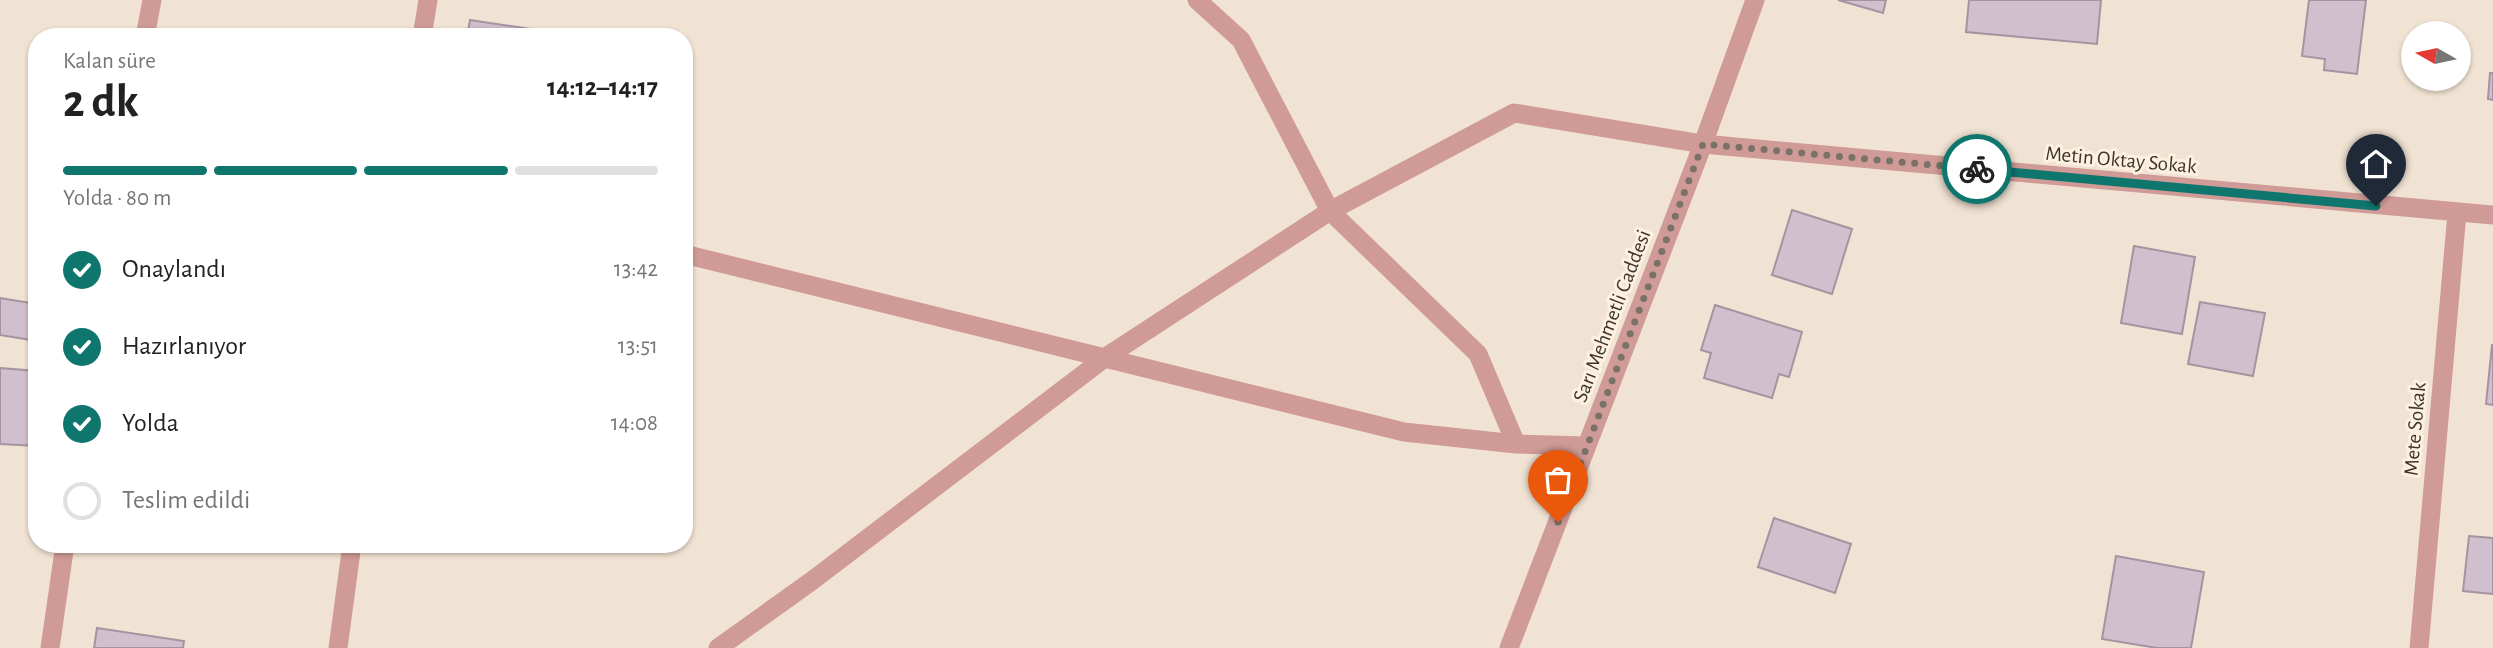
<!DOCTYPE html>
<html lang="tr">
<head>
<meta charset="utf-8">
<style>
  :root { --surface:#fff; --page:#f2f2f2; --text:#222; --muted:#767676; --line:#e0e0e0; --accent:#0f766e }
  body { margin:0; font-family:"Alegreya Sans",sans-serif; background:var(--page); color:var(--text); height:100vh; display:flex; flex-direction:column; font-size:26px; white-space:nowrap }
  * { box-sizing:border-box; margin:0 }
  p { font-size:23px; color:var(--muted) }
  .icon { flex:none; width:38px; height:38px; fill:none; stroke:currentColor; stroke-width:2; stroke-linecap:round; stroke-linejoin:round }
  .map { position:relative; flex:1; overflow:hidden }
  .side { position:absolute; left:28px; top:28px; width:665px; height:525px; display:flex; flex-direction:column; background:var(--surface); border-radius:28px; box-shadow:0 2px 5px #0004 }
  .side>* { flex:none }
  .needle { width:46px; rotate:279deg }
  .tools { position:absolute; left:2401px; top:21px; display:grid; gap:14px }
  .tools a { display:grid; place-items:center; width:70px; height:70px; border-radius:50%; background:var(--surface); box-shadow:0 2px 5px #0004; font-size:35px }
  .pin { position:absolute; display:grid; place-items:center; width:60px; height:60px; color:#fff; margin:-72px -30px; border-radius:50% 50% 50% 0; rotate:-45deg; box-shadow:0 0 7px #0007 }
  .pin .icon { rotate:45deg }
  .courier { position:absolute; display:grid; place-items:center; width:70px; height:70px; margin:-35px; border:5px solid #0f766e; border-radius:50%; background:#fff; color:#222; box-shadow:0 2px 9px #0007 }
  .headline em { font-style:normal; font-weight:700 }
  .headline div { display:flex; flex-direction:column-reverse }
  .headline { display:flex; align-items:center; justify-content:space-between; height:119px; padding:0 35px }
  h1 { font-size:46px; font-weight:700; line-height:52px }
  .bar { display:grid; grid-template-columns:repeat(4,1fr); gap:10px 7px; align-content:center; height:84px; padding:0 35px }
  .bar i { height:9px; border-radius:5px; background:var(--line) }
  .bar .current { background:var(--accent) }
  .bar p { grid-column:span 4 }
  ol { padding:0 35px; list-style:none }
  li { display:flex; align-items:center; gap:21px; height:77px }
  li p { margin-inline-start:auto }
  li .icon { padding:7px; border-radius:50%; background:var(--accent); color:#fff; stroke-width:4 }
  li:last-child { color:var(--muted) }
  li i { width:38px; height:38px; border:4px solid var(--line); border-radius:50% }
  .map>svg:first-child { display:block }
</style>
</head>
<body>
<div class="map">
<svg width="2493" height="648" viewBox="0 0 2493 648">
  <rect width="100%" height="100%" fill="#f1e3d3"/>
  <path fill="#d0bfcd" stroke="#a494a1" stroke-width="2" d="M1838,0H1886L1883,13Z
    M1969,0H2101L2097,44L1966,32Z
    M2309,0H2366L2357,74L2324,70L2325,59L2302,56Z
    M470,20L531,29L530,37H467Z
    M2490,73H2493V100L2488,99Z
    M1792,210L1852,229L1832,294L1772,275Z
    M2134,246L2195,257L2182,334L2121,323Z
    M0,298L37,304V341L0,335Z
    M2200,302L2265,313L2253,376L2188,364Z
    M1715,305L1802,332L1789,377L1779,374L1772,398L1704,378L1711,353L1701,350Z
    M2492,345H2493V405L2486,404Z
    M0,368L37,371V446L0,444Z
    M1774,518L1851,544L1835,593L1758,567Z
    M2469,536L2493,538V594L2463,591Z
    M2116,556L2204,572L2191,648H2157L2102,639Z
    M97,628L184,641L183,648H94Z"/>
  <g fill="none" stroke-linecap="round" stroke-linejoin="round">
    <path stroke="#d09b97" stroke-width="19" d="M1197,0L1241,40L1330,211L1478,354L1516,444
      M145,37L152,0
      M422,37L428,0
      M684,254L1404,432L1516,444L1586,446
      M50,648L65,544
      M338,648L352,544
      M718,648L813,580L1106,357L1330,211L1514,113L1703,144L2493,215
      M2419,648L2457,213"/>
    <path stroke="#d09b97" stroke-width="19" d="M1509,648L1703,144L1755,0"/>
  </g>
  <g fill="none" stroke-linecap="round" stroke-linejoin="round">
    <path stroke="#7a7268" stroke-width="7" stroke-dasharray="0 12.6" d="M1558,522L1703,144L1977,169"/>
    <path stroke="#0f766e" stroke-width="9" d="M1977,169L2376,206"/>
  </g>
  <g text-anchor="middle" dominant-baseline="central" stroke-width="6" stroke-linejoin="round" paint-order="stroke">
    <g font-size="21" fill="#3a352e" stroke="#fef1e0">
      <text transform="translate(2121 160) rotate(5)">Metin Oktay Sokak</text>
      <text transform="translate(1612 316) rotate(-69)">Sarı Mehmetli Caddesi</text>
      <text transform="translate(2415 429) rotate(-85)">Mete Sokak</text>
    </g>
  </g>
</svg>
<div class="tools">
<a><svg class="needle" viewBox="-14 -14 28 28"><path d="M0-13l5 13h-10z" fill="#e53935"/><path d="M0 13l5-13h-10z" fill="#767676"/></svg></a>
</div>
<div class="pin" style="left:1558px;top:522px;background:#ea580c"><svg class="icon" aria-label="bag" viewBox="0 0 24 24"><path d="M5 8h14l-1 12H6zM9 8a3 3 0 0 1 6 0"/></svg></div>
<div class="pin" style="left:2376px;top:206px;background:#1f2937"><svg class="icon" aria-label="home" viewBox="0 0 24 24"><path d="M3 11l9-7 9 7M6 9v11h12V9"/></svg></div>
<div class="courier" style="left:1977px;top:169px"><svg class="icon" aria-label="bike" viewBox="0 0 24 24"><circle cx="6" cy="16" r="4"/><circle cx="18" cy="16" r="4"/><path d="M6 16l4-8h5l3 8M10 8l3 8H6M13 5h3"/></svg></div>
<section class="side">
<div class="headline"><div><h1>2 dk</h1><p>Kalan süre</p></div><em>14:12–14:17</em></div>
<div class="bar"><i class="current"></i><i class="current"></i><i class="current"></i><i></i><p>Yolda · 80 m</p></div>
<ol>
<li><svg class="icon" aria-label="check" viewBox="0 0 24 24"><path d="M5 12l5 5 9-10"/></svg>Onaylandı<p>13:42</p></li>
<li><svg class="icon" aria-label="check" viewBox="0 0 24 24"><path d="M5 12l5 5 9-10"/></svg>Hazırlanıyor<p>13:51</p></li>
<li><svg class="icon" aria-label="check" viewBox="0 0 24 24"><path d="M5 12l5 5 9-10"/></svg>Yolda<p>14:08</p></li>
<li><i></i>Teslim edildi</li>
</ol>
</section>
</div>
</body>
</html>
